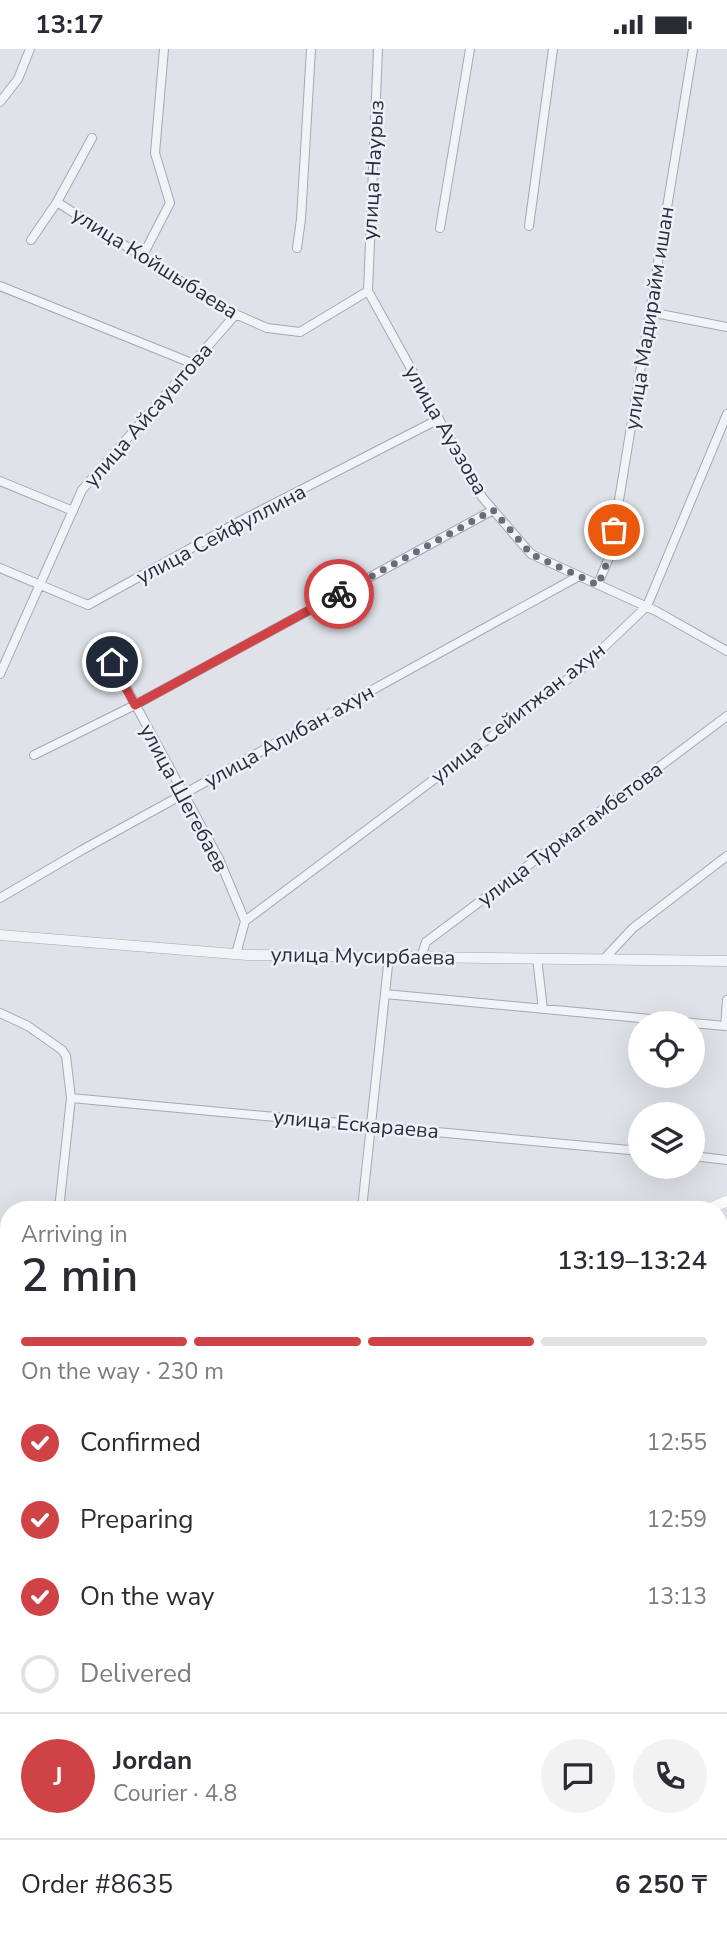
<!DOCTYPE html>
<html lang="en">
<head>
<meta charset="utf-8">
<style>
  :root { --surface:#fff; --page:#f2f2f3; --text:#2b2b33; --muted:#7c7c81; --line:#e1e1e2; --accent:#cf4347 }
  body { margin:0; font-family:"Nunito Sans",sans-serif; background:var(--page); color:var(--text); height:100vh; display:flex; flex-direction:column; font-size:26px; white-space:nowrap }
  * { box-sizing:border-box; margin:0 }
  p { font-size:23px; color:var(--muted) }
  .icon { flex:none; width:38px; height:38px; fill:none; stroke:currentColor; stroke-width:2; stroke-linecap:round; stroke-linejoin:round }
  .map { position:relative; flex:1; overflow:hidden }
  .details { position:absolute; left:0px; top:1152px; width:728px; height:744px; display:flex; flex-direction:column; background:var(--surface); border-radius:28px 28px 0 0; box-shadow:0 7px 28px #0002 }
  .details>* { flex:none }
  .fabs { position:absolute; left:628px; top:962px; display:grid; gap:14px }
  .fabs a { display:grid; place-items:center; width:77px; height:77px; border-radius:50%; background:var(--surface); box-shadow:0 7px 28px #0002; font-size:35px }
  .pin { position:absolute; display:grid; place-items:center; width:60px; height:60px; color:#fff; margin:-30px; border:4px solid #fff; border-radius:50%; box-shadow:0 2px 7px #0007 }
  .courier { position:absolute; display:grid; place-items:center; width:70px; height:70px; margin:-35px; border:5px solid #cf4347; border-radius:50%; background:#fff; color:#222; box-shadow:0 2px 9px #0007 }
  .overview em { font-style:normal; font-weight:600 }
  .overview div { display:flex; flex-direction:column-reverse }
  .overview { display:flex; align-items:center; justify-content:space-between; height:119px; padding:0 21px }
  h1 { font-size:46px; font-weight:600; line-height:52px }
  .bar { display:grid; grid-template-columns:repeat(4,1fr); gap:10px 7px; align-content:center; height:84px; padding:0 21px }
  .bar i { height:9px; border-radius:5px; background:var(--line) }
  .bar .current { background:var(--accent) }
  .bar p { grid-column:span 4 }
  .line { display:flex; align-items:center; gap:18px; padding:0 21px; border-top:2px solid var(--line) }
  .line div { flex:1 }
  .round { display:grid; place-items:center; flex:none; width:74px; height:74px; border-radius:37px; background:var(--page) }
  ol { padding:0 21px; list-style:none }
  li { display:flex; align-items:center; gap:21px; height:77px }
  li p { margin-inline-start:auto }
  li .icon { padding:7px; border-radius:50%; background:var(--accent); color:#fff; stroke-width:4 }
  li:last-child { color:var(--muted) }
  li i { width:38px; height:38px; border:4px solid var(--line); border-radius:50% }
  .status { display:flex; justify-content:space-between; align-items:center; height:49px; padding:0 35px; background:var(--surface); direction:ltr }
  .status svg { height:19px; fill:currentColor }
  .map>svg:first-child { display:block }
</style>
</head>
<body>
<div class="status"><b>13:17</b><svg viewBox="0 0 49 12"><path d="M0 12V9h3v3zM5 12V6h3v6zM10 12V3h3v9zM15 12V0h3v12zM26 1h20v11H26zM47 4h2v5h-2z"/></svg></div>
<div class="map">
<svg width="727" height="1895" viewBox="0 0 727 1895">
  <rect width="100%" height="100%" fill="#dfe2e9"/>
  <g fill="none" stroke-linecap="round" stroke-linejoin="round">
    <path stroke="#9aabc9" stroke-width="2.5" d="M0,1518H9
      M719,1537L727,1540"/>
    <defs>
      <path id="minor" d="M0,53L18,30L30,0
        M57,153L224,260L267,279L300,283L368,242
        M529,177L553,0
        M440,179L470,0
        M31,191L57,153L92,89
        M297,199L301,170L311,0
        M142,208L170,154L155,104L164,0
        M0,237L194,315
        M368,242L482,448L531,505L656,562L727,602
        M368,242L378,0
        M650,263L727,278
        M0,432L73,462
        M0,519L88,556L244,470L439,370
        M598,535L610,506L693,0
        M101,592L219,810L245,872
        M0,625L82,441L236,265
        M34,706L135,656L493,461
        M0,849L82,801L579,527
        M236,905L245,872L580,621L647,557L727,365
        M421,908L426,893L727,667
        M537,909L543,960
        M604,910L633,879L727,807
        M385,945L725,977L727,951
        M0,964L28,977L62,1001L66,1007L71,1049L59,1160
        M71,1049L640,1102
        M693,1107L727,1111
        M362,1160L389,907
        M0,1214L9,1217
        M0,1342L9,1345
        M719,1510L727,1507
        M719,1647L727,1643
        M0,1686L9,1683
        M0,1750L9,1774
        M719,1784L727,1781
        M0,1822L9,1818
        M719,1824L727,1843
        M51,1886L54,1895
        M392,1886L395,1895
        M126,1895L146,1886"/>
      <path id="tertiary" d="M0,886L247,906L727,912"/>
    </defs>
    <use href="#minor" stroke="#a4a8b3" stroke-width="10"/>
    <use href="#tertiary" stroke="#a4a8b3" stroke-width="11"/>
    <use href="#minor" stroke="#f2f3f7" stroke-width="8"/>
    <use href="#tertiary" stroke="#f2f3f7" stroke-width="10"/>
    <path stroke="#fff" stroke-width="10" d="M709,1160L727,1152
      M0,1483L9,1479"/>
  </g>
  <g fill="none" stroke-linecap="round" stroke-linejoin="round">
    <path stroke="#686d7b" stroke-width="7" stroke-dasharray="0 12.6" d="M339,545L493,461L531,505L598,536L610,506L614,481"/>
    <path stroke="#cf4347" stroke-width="9" d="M112,613L135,656L339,545"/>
  </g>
  <g text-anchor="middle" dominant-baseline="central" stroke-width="5" stroke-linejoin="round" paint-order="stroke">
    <g font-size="21" fill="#282e40" stroke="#eff1f6">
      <text transform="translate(373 121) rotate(-87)">улица Наурыз</text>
      <text transform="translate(155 214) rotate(32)">улица Койшыбаева</text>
      <text transform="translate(649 269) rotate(-81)">улица Мадирайм ишан</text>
      <text transform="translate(148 366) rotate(-49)">улица Айсауытова</text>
      <text transform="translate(446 381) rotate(60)">улица Ауэзова</text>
      <text transform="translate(221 485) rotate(-28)">улица Сейфуллина</text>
      <text transform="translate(518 664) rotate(-38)">улица Сейитжан ахун</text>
      <text transform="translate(289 687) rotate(-29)">улица Алибан ахун</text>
      <text transform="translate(184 749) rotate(62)">улица Шегебаев</text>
      <text transform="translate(570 785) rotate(-37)">улица Турмагамбетова</text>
      <text transform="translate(363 907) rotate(1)">улица Мусирбаева</text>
      <text transform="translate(356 1075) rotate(5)">улица Ескараева</text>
    </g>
  </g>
</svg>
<div class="fabs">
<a><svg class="icon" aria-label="locate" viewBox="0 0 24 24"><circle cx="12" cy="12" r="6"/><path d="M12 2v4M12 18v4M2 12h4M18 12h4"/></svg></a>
<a><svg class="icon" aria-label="layers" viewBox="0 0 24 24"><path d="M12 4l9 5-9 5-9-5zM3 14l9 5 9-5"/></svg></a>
</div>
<div class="pin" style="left:614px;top:481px;background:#ea580c"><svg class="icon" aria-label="bag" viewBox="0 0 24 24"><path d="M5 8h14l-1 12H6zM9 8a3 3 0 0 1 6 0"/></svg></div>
<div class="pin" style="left:112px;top:613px;background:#1f2937"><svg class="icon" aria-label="home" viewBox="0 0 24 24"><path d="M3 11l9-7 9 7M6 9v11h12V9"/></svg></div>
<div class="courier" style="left:339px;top:545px"><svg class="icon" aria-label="bike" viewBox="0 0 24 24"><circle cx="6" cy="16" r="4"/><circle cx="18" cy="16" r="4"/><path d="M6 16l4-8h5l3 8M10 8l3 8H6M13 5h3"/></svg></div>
<section class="details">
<div class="overview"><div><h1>2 min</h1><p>Arriving in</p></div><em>13:19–13:24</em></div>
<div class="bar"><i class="current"></i><i class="current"></i><i class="current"></i><i></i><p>On the way · 230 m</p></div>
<ol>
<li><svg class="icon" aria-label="check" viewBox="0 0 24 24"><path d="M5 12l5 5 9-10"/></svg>Confirmed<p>12:55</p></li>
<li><svg class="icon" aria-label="check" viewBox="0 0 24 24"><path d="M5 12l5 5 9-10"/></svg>Preparing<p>12:59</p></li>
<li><svg class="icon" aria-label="check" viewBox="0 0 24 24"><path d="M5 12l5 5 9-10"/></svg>On the way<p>13:13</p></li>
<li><i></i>Delivered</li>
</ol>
<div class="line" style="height:126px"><b class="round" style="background:var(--accent);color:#fff">J</b><div><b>Jordan</b><p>Courier · 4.8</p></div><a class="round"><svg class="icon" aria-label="chat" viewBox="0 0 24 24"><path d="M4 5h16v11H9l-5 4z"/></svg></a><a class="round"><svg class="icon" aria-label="phone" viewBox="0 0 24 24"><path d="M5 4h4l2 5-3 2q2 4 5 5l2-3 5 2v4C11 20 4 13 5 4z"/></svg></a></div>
<div class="line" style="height:91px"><div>Order #8635</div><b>6 250 ₸</b></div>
</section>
</div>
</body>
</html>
